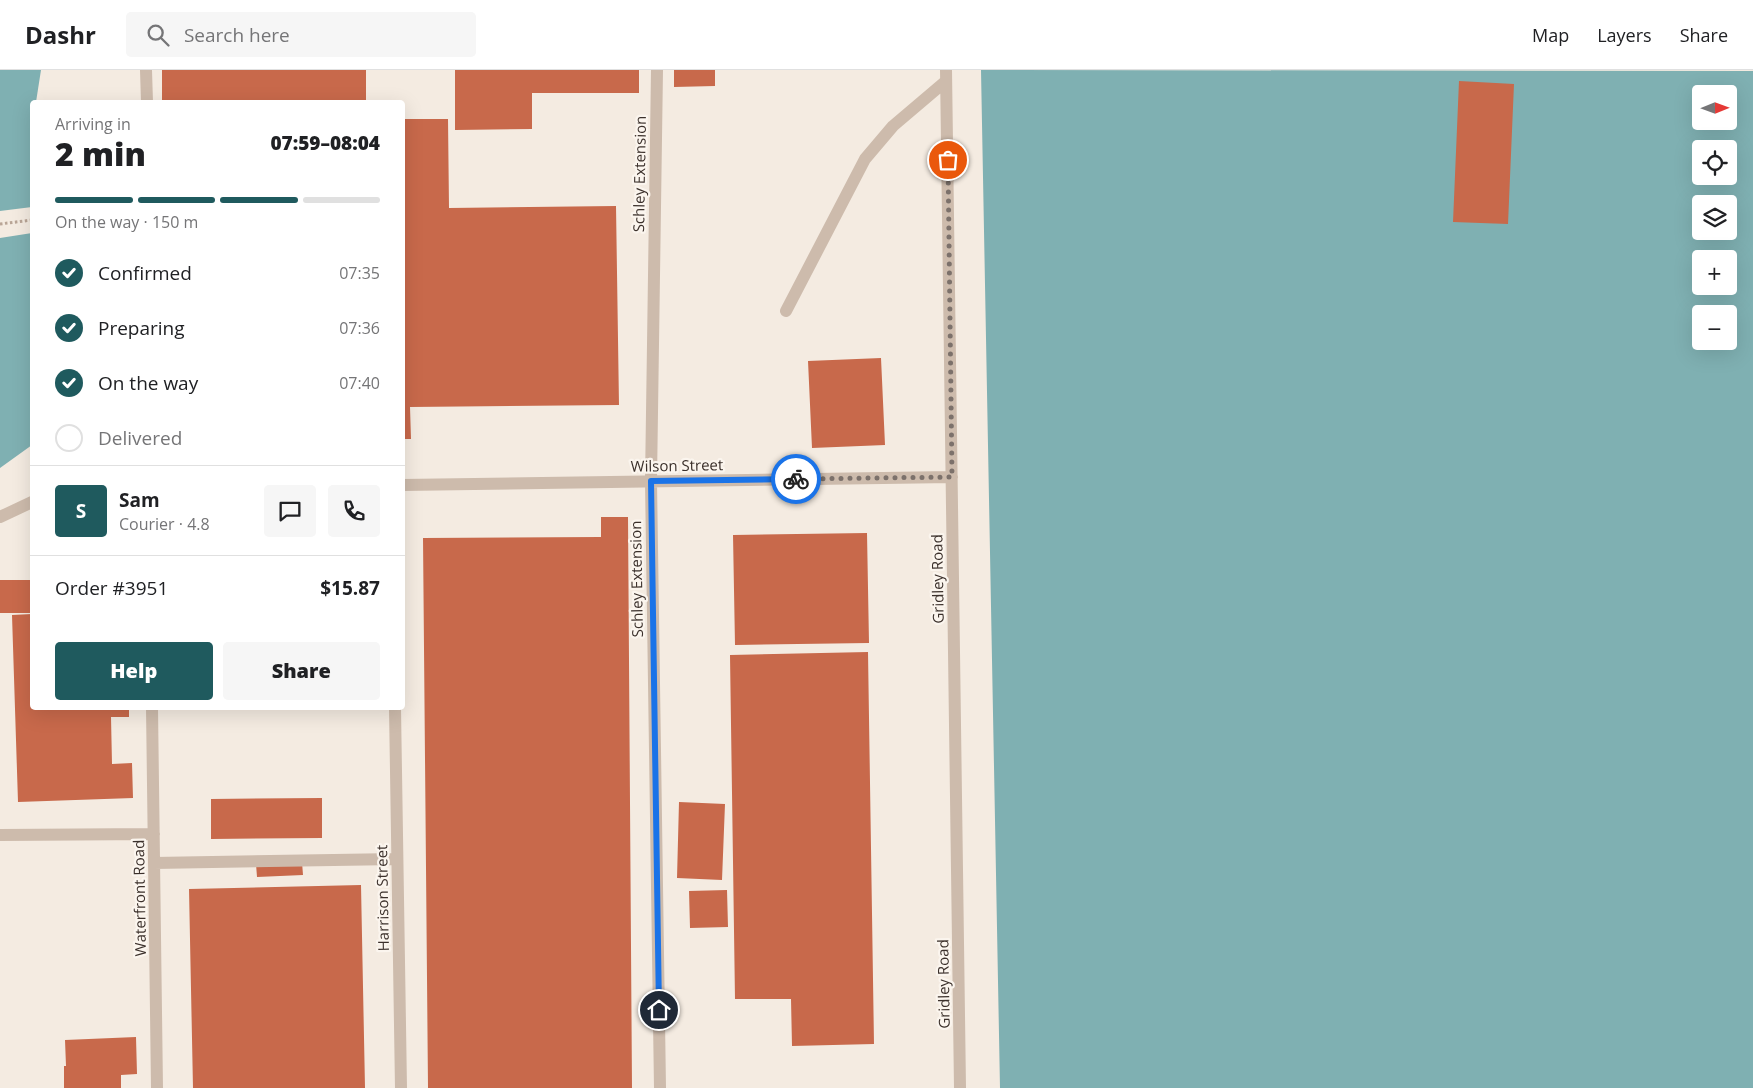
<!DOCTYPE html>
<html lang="en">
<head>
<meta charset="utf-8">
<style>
  :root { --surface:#fff; --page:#f6f6f6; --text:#202124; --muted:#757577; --line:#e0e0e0; --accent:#1f5a5e }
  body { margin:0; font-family:"Open Sans",sans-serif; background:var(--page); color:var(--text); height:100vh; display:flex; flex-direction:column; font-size:19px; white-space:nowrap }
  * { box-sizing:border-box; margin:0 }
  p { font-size:16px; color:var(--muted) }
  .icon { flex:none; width:28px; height:28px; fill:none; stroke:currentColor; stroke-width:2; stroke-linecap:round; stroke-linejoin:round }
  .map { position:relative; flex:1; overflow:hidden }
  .details { position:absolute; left:30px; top:30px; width:375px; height:610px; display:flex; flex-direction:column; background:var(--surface); border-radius:5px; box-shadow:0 5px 20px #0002 }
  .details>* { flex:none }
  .needle { width:32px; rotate:89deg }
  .buttons { position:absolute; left:1692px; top:15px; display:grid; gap:10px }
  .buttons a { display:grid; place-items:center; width:45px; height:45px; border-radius:5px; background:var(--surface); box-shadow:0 5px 20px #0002; font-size:25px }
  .pin { position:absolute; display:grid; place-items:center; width:42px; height:42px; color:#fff; margin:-21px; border:2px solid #fff; border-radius:50%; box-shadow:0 1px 5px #0007 }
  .courier { position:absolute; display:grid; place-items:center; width:50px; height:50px; margin:-25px; border:4px solid #1a73e8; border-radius:50%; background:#fff; color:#222; box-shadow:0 1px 6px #0007 }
  .head em { font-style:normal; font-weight:800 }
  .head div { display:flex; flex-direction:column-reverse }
  .head { display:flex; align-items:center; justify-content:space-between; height:85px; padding:0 25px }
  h1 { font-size:32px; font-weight:800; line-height:38px }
  .bar { display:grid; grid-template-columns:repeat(4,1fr); gap:8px 5px; align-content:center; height:60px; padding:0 25px }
  .bar i { height:6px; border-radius:4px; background:var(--line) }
  .bar .active { background:var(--accent) }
  .bar p { grid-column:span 4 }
  .line { display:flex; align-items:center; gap:12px; padding:0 25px; border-top:1px solid var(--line) }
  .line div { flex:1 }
  .round { display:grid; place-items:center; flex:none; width:52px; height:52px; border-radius:5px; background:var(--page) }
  ol { padding:0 25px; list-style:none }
  li { display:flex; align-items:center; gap:15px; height:55px }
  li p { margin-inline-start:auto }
  li .icon { padding:5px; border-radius:50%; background:var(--accent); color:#fff; stroke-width:4 }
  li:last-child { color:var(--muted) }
  li i { width:28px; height:28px; border:2px solid var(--line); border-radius:50% }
  .button { display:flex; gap:10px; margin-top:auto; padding:10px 25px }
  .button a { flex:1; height:58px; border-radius:5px; background:var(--accent); color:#fff; font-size:20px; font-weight:800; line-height:58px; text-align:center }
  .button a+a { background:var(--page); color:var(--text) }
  header { display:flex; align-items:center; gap:30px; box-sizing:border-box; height:70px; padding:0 25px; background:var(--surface); border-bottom:1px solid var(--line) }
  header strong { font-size:24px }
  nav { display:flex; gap:28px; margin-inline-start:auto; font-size:18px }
  .search { width:350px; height:45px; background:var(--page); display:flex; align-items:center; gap:12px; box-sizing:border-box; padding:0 18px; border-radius:5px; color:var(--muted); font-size:19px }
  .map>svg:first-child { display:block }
</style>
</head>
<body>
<header>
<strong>Dashr</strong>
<div class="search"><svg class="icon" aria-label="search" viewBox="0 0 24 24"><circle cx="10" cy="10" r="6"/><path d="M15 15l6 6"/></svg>Search here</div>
<nav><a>Map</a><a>Layers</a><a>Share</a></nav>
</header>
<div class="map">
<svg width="1753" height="1018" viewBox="0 0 1753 1018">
  <rect width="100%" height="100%" fill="#f4ebe1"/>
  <path fill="#7fb0b2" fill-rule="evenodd" d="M0,0H41L36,32H32V137L0,141Z
    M981,0L1753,1V1018H1000ZM1701,24H1729V51H1701ZM1701,79H1729V106H1701ZM1701,134H1729V161H1701ZM1701,189H1729V216H1701ZM1701,244H1729V271H1701Z
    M32,163V375L0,398V168Z"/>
  <path fill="#c8694b" d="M162,0H366V32H162Z
    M455,0H639V23H532V59L455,60Z
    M674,0H715V16L674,17Z
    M1459,11L1514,14L1508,154L1453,152Z
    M402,49H448L449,138L616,136L619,335L410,337L411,369H402Z
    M881,288L885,375L812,378L808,291Z
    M601,447H628L632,1018H428L423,468L601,467Z
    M867,463L869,573L735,575L733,465Z
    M0,510H32V543H0Z
    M32,544V638H129V647H111L112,694L132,693L133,728L18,732L12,545Z
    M868,582L874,974L792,976L791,929H735L730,585Z
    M322,728V768L211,769V729Z
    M679,732L725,734L722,810L677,808Z
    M302,792L303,805L257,807L256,794Z
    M361,815L365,1018H193L189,819Z
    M727,820L728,857L690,858L689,821Z
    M136,967L137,1004L121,1005V1018H64V996H66L65,970Z"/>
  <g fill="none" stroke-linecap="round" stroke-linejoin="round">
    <path stroke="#b9a596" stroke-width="3" stroke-dasharray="2.5 2.5" stroke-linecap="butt" d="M0,154L32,150"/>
    <path stroke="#cdbbac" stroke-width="12" d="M146,0L147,32
      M657,0L651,411L660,1018
      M946,0L960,1018
      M786,241L865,89L893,56L946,11
      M402,415L952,407
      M0,447L32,432
      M152,638L157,1018
      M395,638L401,1018
      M0,765L154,764
      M154,793L397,789"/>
  </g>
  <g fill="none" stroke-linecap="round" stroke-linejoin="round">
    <path stroke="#7c716b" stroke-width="5" stroke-dasharray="0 9" d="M796,409L952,407L948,90"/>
    <path stroke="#1a73e8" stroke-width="6" d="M659,940L651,411L796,409"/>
  </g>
  <g text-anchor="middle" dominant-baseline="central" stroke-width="4.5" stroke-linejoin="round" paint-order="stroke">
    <g font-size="15" fill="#3b302b" stroke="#fbf5ee">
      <text transform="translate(639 104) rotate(-89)">Schley Extension</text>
      <text transform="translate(677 395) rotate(-1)">Wilson Street</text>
      <text transform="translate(636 509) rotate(-91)">Schley Extension</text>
      <text transform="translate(937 509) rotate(-91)">Gridley Road</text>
      <text transform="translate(139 828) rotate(-91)">Waterfront Road</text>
      <text transform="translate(382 828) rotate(-91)">Harrison Street</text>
      <text transform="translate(943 914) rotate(-91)">Gridley Road</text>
    </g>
  </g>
</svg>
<div class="buttons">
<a><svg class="needle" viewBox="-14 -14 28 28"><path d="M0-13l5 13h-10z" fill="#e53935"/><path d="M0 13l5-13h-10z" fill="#757577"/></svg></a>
<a><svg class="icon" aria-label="locate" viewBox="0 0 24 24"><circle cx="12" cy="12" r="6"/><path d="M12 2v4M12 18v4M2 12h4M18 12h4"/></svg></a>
<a><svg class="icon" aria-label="layers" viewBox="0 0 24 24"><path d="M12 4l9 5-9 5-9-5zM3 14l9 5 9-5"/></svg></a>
<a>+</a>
<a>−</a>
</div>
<div class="pin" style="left:948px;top:90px;background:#ea580c"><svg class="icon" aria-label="bag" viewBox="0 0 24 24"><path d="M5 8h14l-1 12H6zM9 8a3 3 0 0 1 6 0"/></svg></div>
<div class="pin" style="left:659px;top:940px;background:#1f2937"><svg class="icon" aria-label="home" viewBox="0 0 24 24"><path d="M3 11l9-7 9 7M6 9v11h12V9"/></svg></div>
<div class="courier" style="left:796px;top:409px"><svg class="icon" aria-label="bike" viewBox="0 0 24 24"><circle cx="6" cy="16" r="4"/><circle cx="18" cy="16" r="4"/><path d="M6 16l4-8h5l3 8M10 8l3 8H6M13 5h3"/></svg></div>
<section class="details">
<div class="head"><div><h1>2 min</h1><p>Arriving in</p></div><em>07:59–08:04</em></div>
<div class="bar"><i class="active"></i><i class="active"></i><i class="active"></i><i></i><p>On the way · 150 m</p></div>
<ol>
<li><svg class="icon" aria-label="check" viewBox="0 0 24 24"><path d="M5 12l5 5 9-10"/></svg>Confirmed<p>07:35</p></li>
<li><svg class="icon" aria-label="check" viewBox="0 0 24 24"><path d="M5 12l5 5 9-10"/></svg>Preparing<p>07:36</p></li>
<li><svg class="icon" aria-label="check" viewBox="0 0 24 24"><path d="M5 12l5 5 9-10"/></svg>On the way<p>07:40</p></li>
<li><i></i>Delivered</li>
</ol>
<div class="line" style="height:90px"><b class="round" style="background:var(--accent);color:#fff">S</b><div><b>Sam</b><p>Courier · 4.8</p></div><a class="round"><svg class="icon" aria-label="chat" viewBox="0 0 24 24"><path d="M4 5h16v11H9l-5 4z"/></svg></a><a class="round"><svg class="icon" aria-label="phone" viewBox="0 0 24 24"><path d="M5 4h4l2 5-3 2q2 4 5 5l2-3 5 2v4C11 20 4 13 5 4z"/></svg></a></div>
<div class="line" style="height:65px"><div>Order #3951</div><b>$15.87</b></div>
<div class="button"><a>Help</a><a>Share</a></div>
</section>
</div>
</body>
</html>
